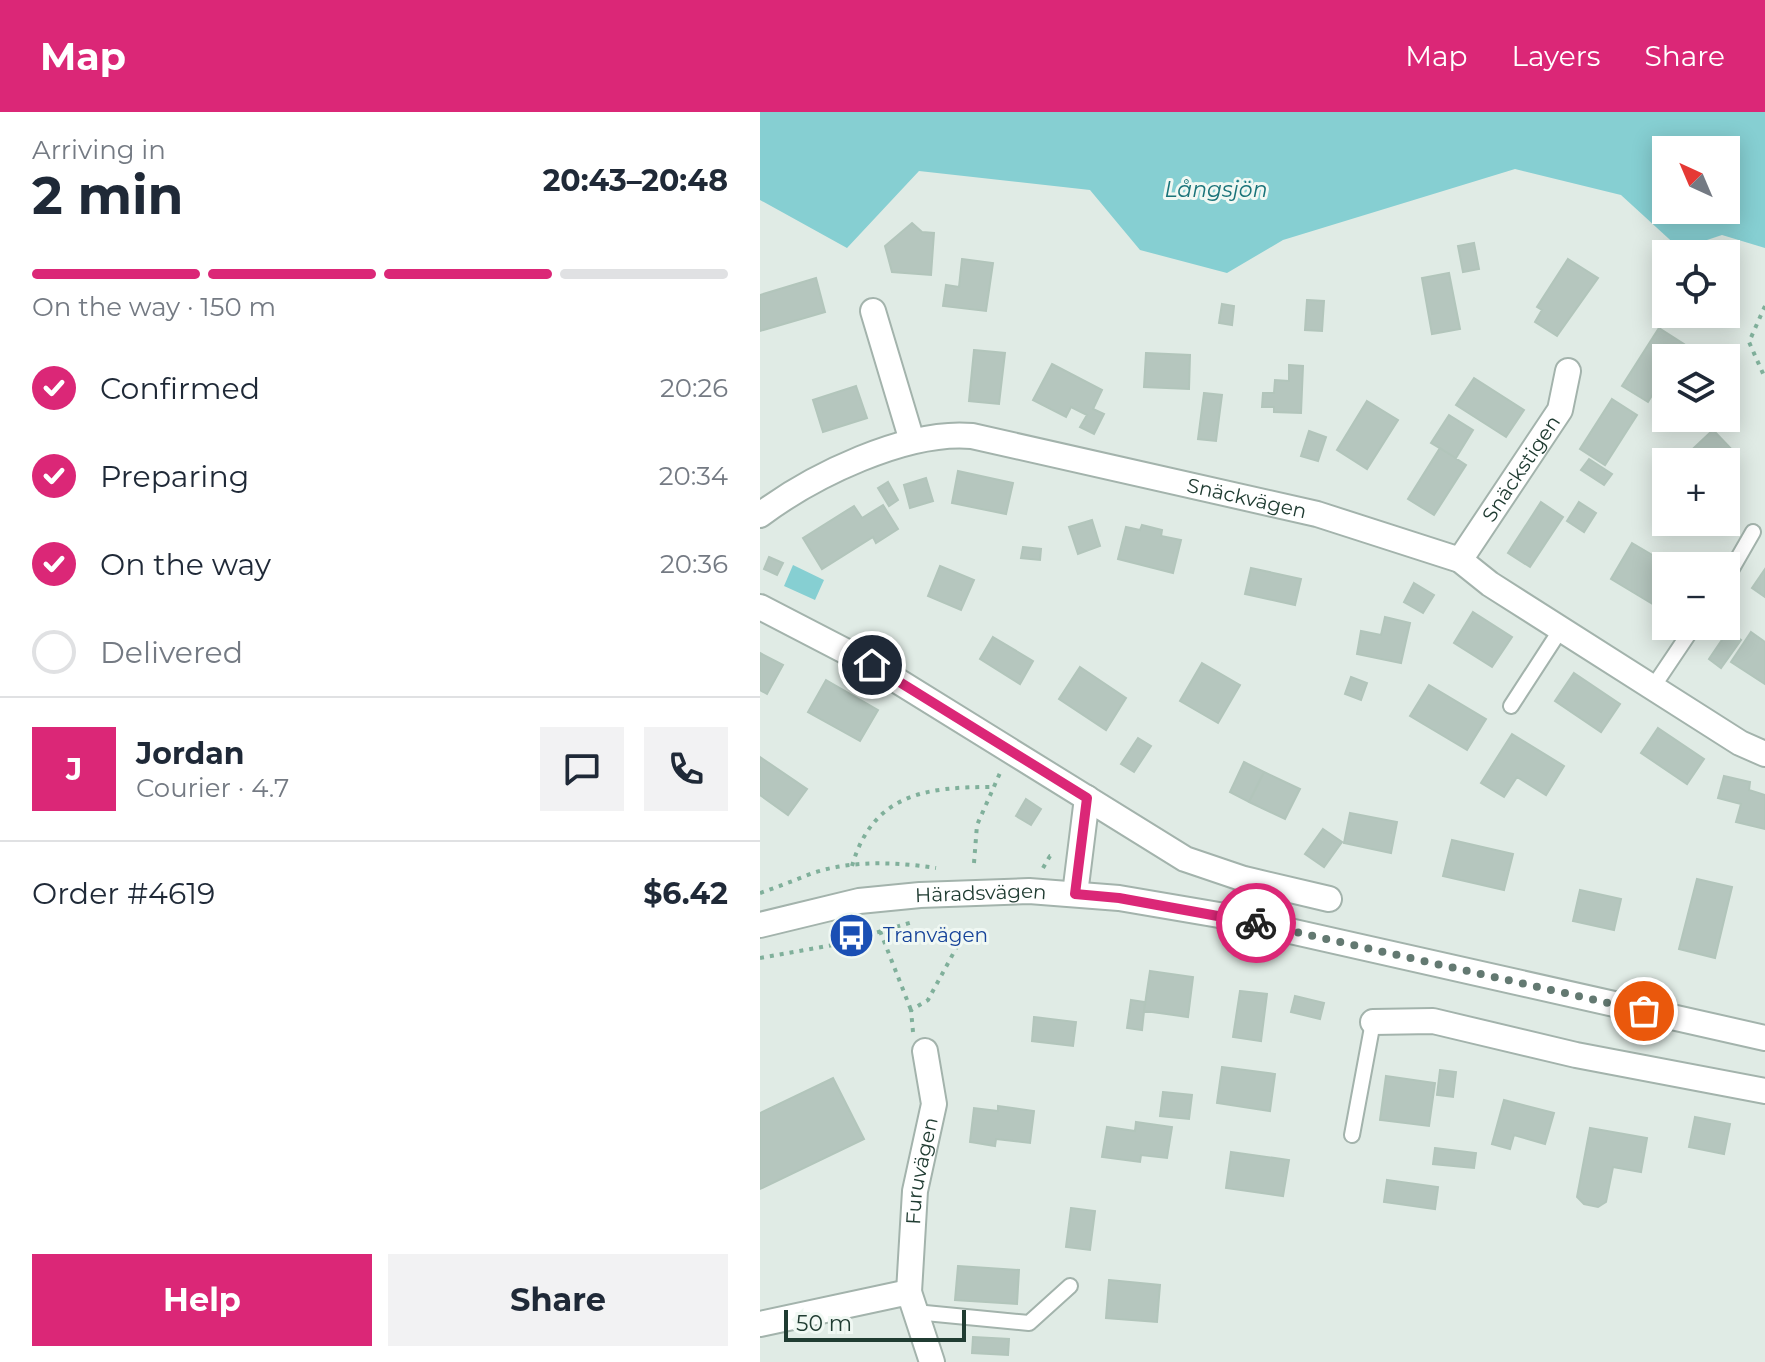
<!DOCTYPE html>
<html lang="en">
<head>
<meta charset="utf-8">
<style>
  :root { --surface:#fff; --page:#f2f2f3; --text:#1f2937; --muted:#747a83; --line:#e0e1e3; --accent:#db2777 }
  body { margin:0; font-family:Montserrat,sans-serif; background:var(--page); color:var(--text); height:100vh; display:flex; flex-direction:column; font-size:30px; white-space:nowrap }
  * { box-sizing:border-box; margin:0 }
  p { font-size:26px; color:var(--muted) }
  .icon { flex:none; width:44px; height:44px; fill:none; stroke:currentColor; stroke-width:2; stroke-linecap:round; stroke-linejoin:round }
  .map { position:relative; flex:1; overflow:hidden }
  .panel { display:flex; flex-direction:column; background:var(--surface); width:760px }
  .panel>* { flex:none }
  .needle { width:52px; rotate:316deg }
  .tools { position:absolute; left:892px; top:24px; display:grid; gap:16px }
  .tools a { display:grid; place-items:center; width:88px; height:88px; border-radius:0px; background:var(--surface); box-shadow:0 4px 20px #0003; font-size:40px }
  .scale { position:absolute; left:24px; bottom:20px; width:182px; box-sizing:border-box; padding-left:8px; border:4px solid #203c32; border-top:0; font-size:22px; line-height:28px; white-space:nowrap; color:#203c32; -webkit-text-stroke:6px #f0f8f3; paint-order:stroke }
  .pin { position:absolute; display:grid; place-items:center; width:68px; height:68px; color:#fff; margin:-34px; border:4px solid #fff; border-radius:50%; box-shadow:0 2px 8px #0007 }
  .courier { position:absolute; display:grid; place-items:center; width:80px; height:80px; margin:-40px; border:6px solid #db2777; border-radius:50%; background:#fff; color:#222; box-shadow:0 2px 10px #0007 }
  .head em { font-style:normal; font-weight:700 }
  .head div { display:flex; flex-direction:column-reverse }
  .head { display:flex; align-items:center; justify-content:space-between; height:136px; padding:0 32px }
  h1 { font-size:52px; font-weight:700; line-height:60px }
  .bar { display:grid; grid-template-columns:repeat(4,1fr); gap:12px 8px; align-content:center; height:96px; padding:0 32px }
  .bar i { height:10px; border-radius:6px; background:var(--line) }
  .bar .selected { background:var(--accent) }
  .bar p { grid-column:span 4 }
  .line { display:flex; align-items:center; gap:20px; padding:0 32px; border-top:2px solid var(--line) }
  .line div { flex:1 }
  .round { display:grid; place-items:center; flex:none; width:84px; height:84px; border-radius:0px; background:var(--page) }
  ol { padding:0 32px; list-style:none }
  li { display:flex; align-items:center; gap:24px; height:88px }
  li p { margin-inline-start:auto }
  li .icon { padding:8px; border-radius:50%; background:var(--accent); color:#fff; stroke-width:4 }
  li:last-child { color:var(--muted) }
  li i { width:44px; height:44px; border:4px solid var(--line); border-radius:50% }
  .primary-button { display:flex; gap:16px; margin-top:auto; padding:16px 32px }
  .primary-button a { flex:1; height:92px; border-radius:0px; background:var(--accent); color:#fff; font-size:32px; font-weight:700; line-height:92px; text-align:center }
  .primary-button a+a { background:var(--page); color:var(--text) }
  header { display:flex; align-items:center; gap:48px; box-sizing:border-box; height:112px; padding:0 40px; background:var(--accent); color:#fff }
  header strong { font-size:38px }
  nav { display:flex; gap:44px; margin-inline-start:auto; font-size:28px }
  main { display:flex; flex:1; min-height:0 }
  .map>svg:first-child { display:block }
</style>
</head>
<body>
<header>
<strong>Map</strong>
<nav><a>Map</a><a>Layers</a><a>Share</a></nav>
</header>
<main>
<section class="panel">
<div class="head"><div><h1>2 min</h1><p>Arriving in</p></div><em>20:43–20:48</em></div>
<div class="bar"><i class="selected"></i><i class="selected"></i><i class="selected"></i><i></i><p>On the way · 150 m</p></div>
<ol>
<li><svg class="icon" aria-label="check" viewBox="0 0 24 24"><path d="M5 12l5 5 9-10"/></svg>Confirmed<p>20:26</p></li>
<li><svg class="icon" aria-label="check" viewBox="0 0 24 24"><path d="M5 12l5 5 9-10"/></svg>Preparing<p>20:34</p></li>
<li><svg class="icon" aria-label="check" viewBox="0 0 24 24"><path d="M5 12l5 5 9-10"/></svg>On the way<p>20:36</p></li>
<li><i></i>Delivered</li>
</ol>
<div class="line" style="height:144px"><b class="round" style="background:var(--accent);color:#fff">J</b><div><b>Jordan</b><p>Courier · 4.7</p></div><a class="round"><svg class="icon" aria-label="chat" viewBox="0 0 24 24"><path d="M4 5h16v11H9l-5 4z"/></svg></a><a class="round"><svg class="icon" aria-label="phone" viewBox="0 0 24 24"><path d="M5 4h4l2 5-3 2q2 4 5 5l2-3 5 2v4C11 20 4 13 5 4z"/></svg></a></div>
<div class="line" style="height:104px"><div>Order #4619</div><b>$6.42</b></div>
<div class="primary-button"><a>Help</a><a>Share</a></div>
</section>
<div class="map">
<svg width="1005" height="1250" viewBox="0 0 1005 1250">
  <rect width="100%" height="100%" fill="#e0ebe5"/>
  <path fill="#86cfd2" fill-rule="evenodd" d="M0,0H1005V136L962,123L920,137L861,83L755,57L523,128L467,161L380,138L330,78L159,59L87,136L0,88ZM906,38H966V98H906Z
    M33,453L64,468L55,488L24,474Z"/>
  <path fill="#b5c6be" stroke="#b2c5bb" stroke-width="2" d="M152,111L162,120L174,121L171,163L132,160L125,134Z
    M714,131L719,157L703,160L698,134Z
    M202,147L233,151L226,199L183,194L186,173L199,175Z
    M808,147L838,166L797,224L775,210L782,198L777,195Z
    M689,161L700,217L672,222L662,166Z
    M56,166L65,200L0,219V183Z
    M547,188L564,189L562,219L545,218Z
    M462,192L474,194L472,213L459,211Z
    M899,216L924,232L916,246H906V261L888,290L862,274Z
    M214,238L245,241L239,292L209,289Z
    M386,241L430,243L429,277L384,275Z
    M292,252L342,278L333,297L344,302L334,322L320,315L327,303L311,295L306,305L273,288Z
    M529,253L543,254L541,301L514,300V295H502L503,281H514L515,268L529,269Z
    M714,266L764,298L746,325L696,293Z
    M96,274L107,306L63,320L53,288Z
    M444,281L462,283L456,329L438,327Z
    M852,287L877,303L845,353L820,337Z
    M607,289L638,308L607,357L577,338Z
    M689,303L713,318L696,346L671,331Z
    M953,318L977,343L966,353V350H919Z
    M549,319L566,325L558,349L541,344Z
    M680,336L706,353L674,403L648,387Z
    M829,347L852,362L844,373L821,358Z
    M198,359L253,371L246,402L192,391Z
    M166,366L173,389L150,396L144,373Z
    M128,370L138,388L129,394L118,376Z
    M781,390L803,405L770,455L748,441Z
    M819,390L836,401L824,420L807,409Z
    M123,393L138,417L116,431L113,425L62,457L43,426L94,394L102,406Z
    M332,408L340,434L318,442L309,415Z
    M382,413L402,418L401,424L421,428L413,461L358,447L366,415L380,418Z
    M872,431L899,447L894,454L906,461V500L851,467Z
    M263,435L281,437L280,448L261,446Z
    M9,445L23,451L17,463L4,457Z
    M180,454L214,468L201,498L168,484Z
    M491,456L541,467L535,493L485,482Z
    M1005,457V485L992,476Z
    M654,471L674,483L663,501L644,490Z
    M713,500L752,525L732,555L694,531Z
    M625,505L650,511L641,551L597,542L601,519L621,523Z
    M968,519L981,528L961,556L949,547Z
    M991,520L1005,530V572L971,550Z
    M233,525L273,549L260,572L220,547Z
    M0,541L23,553L7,582L0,578Z
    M442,551L480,573L458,611L420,589Z
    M320,555L366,586L346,618L299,587Z
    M814,561L860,592L841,620L795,589Z
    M591,565L607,571L601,588L585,582Z
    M66,568L118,598L100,629L48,600Z
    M669,573L726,607L707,638L650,604Z
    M898,616L944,647L927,672L881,641Z
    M752,622L804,654L786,683L757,665L744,685L721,671Z
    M378,626L391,634L374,660L361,652Z
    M0,645L47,677L28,703L0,683Z
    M484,650L504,660L489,690L470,680Z
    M504,660L540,677L525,707L489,690Z
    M964,664L990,670L989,678L1005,683V717L976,710L981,692L958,686Z
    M266,687L281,697L271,713L256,704Z
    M590,701L637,710L631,741L584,731Z
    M563,717L582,730L564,755L545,742Z
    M692,728L753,742L744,778L683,764Z
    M937,767L972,775L955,846L919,837Z
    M820,778L861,787L854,818L813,809Z
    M390,859L433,865L428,905L384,899Z
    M480,879L507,882L501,929L473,925Z
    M535,884L564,891L560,907L531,900Z
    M371,888L385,890L382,918L367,916Z
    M274,905L316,910L313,934L272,929Z
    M462,955L515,962L510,999L457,991Z
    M680,958L696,960L693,985L677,983Z
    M626,964L675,971L669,1014L620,1008Z
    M73,966L104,1027L0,1077V1001Z
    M403,980L432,983L429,1007L400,1004Z
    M744,988L794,1001L785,1032L754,1023L750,1037L732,1032Z
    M238,994L274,999L270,1031L236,1027L235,1034L210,1030L214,996L238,999Z
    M935,1005L970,1012L964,1042L929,1035Z
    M376,1010L412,1015L407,1046L381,1043L380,1050L342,1045L347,1015L375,1019Z
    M830,1016L887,1026L881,1060L853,1055L846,1090L838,1095L824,1092L817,1085Z
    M675,1036L716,1041L714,1056L673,1052Z
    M471,1040L529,1048L523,1084L466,1076Z
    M627,1068L678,1075L675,1097L624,1090Z
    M311,1096L335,1099L330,1138L306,1135Z
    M198,1154L259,1158L257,1192L195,1188Z
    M349,1168L400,1173L397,1210L346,1206Z
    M213,1225L249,1227L248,1243L212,1241Z"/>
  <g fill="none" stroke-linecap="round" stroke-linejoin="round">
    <defs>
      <path id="service" d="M966,467L993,420
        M893,575L934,514
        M751,594L801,517
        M592,1023L613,910
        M155,1200L269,1211L310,1174"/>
      <g id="minor">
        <path d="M113,199L152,329"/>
        <path id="s1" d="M0,403C52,364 146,318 212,324L557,402L700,448L730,472L980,631L1005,642"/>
        <path id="s2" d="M700,448L800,298L808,259"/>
        <path d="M0,495L112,553L425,747L484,767L569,787"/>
        <path d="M315,782L327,686"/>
        <path d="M613,910L673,909L816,943L1005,979"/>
        <path id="s3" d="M149,1180L155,1079L174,992L165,939"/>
        <path d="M0,1212L149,1180L172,1250"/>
      </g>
      <g id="tertiary">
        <path id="s4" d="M0,813L99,789L160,783L269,779L359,786L459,803L1005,926"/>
      </g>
    </defs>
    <use href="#service" stroke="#a3b3ac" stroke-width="18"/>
    <use href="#minor" stroke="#a3b3ac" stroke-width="28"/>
    <use href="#tertiary" stroke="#a3b3ac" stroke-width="28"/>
    <path stroke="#80b09b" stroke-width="4" stroke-dasharray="4 6" stroke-linecap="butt" d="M1005,194L989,230L1005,266
      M214,751L217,713L240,661
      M92,754C113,681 167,675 232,675
      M283,756L290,744H296
      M0,781C18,775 35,768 53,761C92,748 137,750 176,756
      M120,819L151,898
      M0,846L73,833L153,810
      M153,920L151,898L168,888L206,818"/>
    <use href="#service" stroke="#fff" stroke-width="14"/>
    <use href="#minor" stroke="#fff" stroke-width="24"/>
    <use href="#tertiary" stroke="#fff" stroke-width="24"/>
  </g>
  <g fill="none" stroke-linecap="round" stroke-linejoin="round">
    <path stroke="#637971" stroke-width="8" stroke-dasharray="0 14.4" d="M496,811L884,899"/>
    <path stroke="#db2777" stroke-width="10" d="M112,553L327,686L315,782L359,786L496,811"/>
  </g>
  <defs>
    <symbol id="bus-disc" viewBox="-11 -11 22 22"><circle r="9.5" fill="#1a4fb4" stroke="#f0f8f3"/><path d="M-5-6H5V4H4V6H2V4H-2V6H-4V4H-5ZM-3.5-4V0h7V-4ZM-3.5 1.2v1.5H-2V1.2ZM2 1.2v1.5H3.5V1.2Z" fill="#fff"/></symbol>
  </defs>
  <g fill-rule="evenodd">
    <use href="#bus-disc" x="66" y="798" width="51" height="51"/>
  </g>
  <g text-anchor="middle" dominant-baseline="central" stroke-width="6" stroke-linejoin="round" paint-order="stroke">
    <g font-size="20" fill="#203c32" stroke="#f0f8f3">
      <text stroke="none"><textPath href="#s2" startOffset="110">Snäckstigen</textPath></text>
      <text stroke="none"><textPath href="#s1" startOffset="512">Snäckvägen</textPath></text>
      <text stroke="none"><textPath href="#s4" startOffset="224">Häradsvägen</textPath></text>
      <text stroke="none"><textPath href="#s3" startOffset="122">Furuvägen</textPath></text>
    </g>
    <g font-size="20" fill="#164399" stroke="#f0f8f3" text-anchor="start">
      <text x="123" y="823">Tranvägen</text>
    </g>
    <g font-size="22" font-style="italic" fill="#197379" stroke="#f0f8f3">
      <text x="456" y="77">Långsjön</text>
    </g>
  </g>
</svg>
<div class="tools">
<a><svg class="needle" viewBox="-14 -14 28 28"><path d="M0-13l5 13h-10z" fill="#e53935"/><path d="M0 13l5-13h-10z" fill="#747a83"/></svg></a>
<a><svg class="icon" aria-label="locate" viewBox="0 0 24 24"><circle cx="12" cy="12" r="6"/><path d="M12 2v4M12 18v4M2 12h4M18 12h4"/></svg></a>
<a><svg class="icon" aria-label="layers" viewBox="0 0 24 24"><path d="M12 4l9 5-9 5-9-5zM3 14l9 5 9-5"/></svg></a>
<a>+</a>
<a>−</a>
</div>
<div class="scale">50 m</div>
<div class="pin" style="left:884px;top:899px;background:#ea580c"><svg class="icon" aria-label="bag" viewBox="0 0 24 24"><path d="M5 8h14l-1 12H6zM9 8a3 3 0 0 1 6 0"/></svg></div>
<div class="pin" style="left:112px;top:553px;background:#1f2937"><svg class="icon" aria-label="home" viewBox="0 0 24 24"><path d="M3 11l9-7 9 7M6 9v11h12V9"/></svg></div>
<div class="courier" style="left:496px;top:811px"><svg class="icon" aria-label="bike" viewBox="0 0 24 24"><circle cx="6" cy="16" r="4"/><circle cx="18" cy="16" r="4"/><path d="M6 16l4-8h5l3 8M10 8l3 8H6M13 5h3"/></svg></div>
</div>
</main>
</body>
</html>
